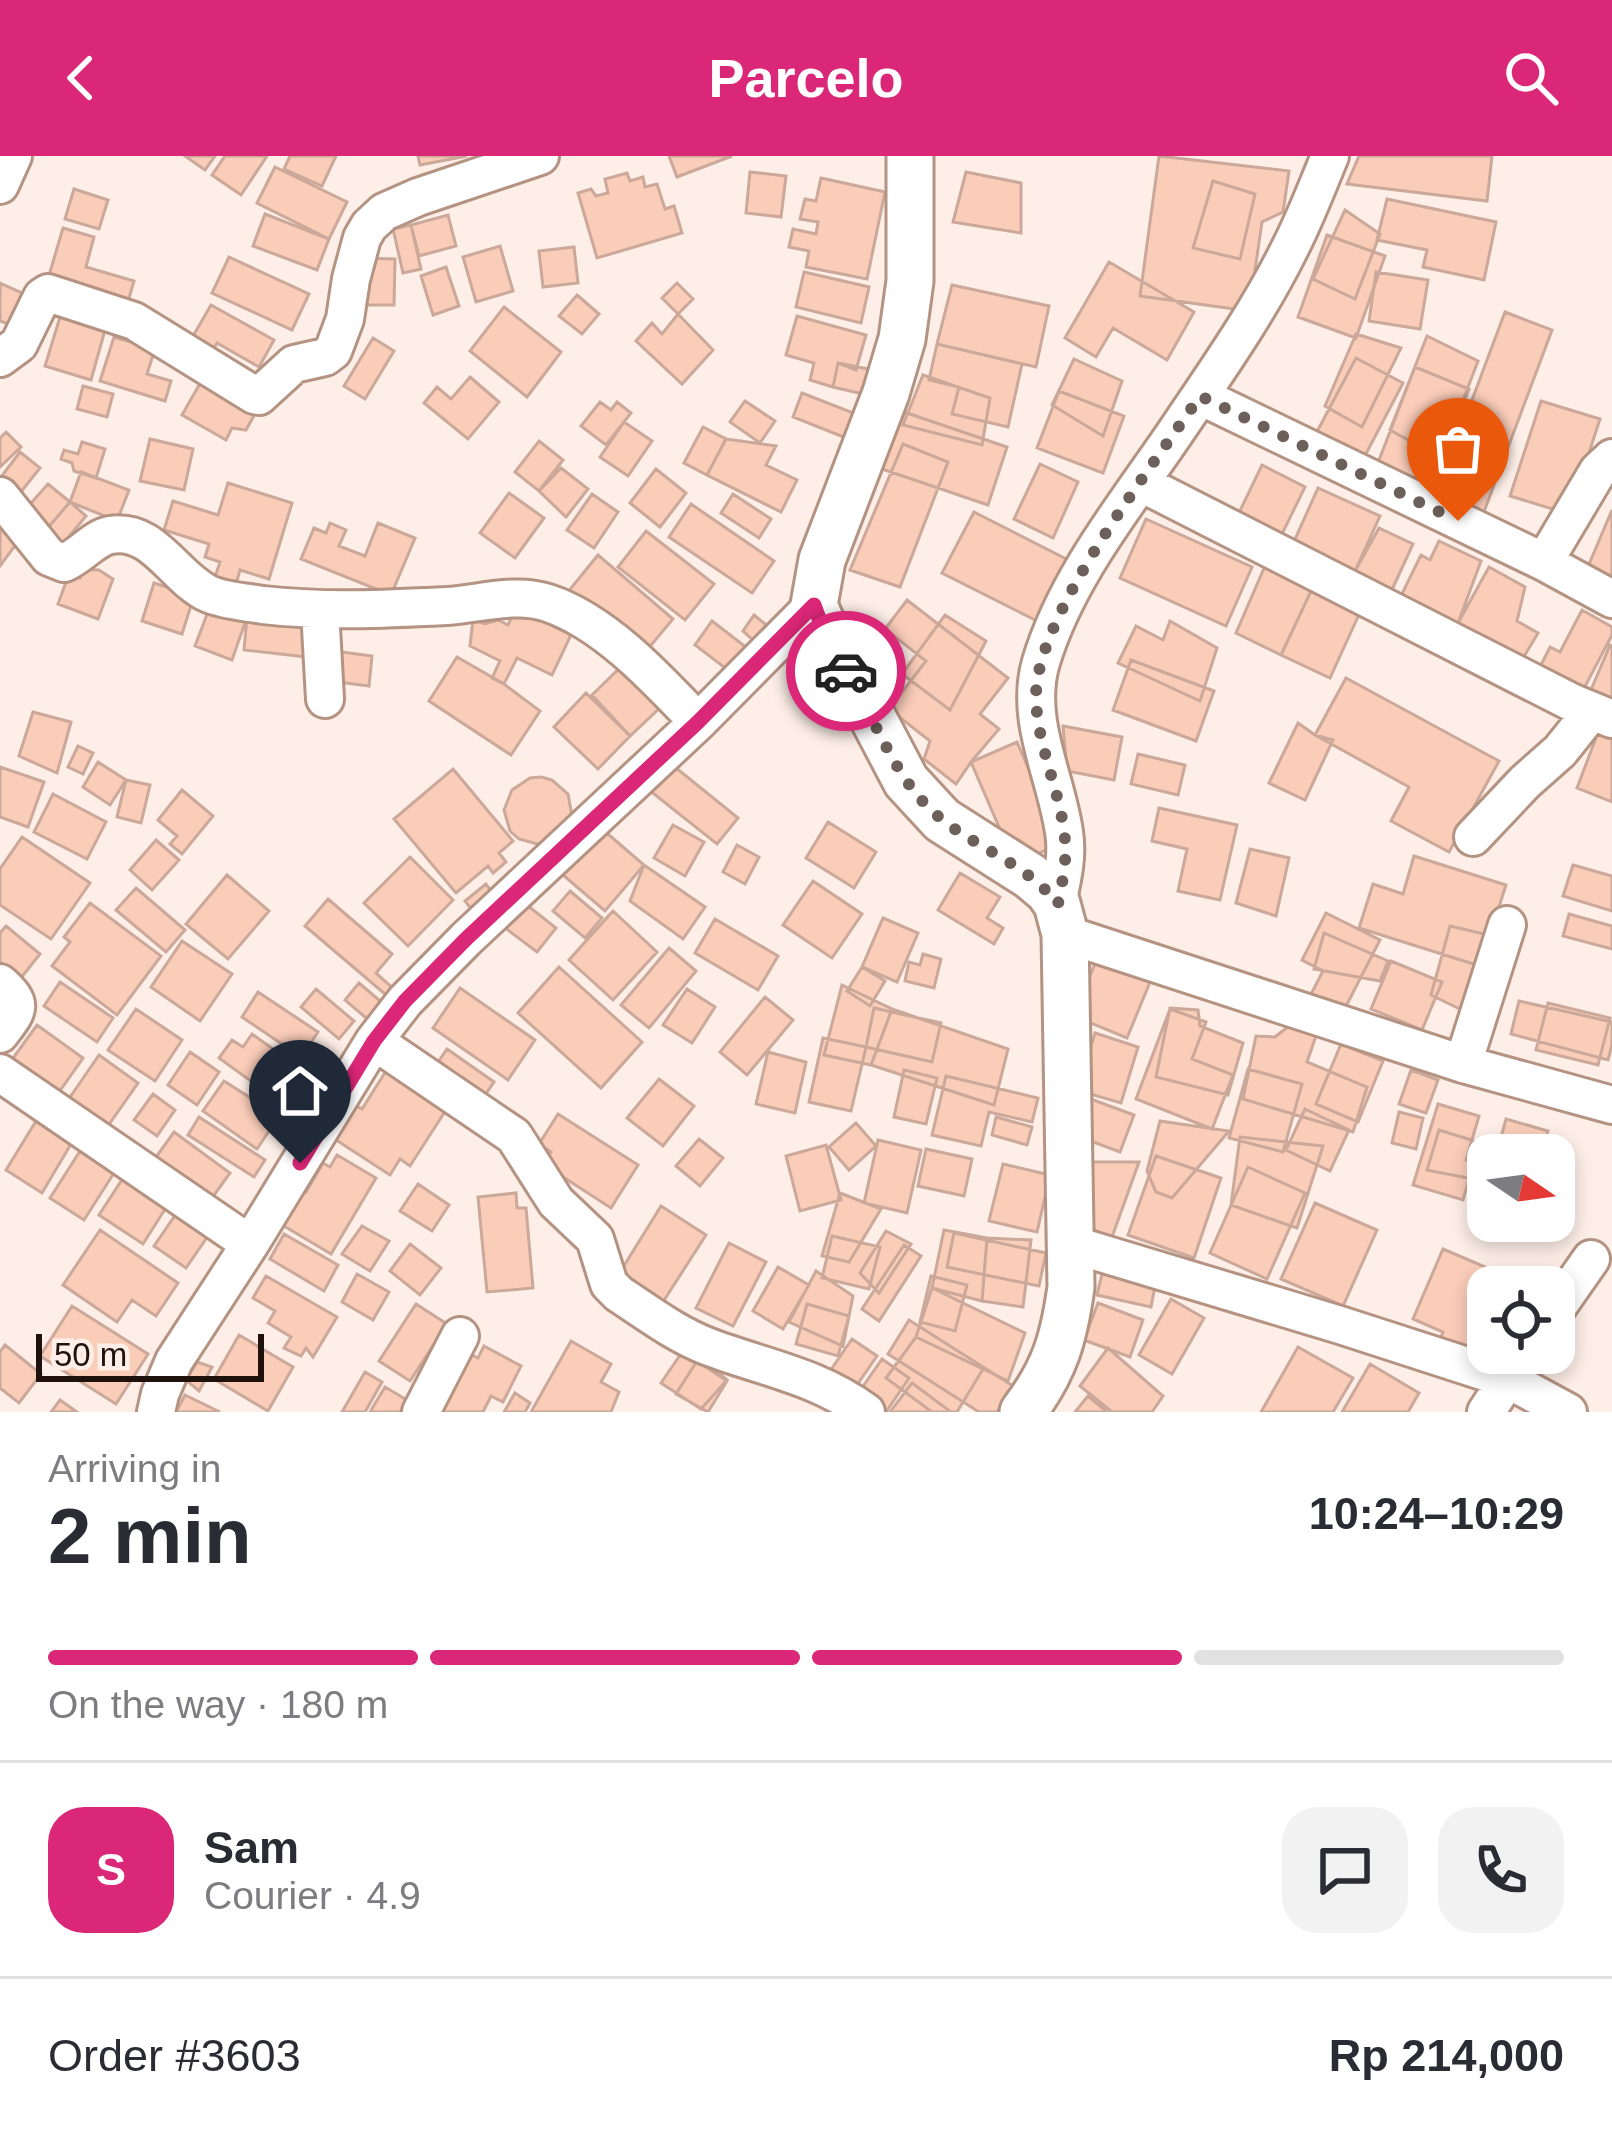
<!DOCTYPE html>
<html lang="en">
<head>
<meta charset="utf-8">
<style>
  :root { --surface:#fff; --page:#f2f2f3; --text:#2b2b33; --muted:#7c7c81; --line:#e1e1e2; --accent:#db2777 }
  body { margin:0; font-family:Arial,sans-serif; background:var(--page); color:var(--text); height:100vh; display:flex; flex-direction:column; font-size:45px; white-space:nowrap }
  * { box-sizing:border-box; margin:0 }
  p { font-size:39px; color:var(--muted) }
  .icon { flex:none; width:66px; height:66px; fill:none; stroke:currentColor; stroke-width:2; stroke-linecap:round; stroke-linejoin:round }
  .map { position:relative; height:1256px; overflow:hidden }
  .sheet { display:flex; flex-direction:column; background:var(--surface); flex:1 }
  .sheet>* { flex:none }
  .needle { width:78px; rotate:103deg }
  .fabs { position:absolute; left:1467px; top:978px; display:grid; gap:24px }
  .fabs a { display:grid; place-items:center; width:108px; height:108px; border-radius:24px; background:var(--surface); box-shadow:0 6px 18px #0003; font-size:60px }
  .scale { position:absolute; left:36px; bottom:30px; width:228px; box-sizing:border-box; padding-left:12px; border:6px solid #1f120d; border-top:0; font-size:33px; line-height:42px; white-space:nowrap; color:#1f120d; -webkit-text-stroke:9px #fdeee7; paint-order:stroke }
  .pin { position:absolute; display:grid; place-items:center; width:102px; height:102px; color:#fff; margin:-123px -51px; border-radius:50% 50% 50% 0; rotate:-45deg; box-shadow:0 0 12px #0007 }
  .pin .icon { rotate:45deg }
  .courier { position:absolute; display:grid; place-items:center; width:120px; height:120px; margin:-60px; border:9px solid #db2777; border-radius:50%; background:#fff; color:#222; box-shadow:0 3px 15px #0007 }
  .summary em { font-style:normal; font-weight:800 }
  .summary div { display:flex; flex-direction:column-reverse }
  .summary { display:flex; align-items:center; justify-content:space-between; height:204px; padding:0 48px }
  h1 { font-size:78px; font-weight:800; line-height:90px }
  .bar { display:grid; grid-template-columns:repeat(4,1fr); gap:18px 12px; align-content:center; height:144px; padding:0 48px }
  .bar i { height:15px; border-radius:9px; background:var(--line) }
  .bar .active { background:var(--accent) }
  .bar p { grid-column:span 4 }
  .line { display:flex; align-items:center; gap:30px; padding:0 48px; border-top:3px solid var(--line) }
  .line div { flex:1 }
  .round { display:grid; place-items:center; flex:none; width:126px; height:126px; border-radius:36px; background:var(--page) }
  header { display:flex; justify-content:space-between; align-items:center; height:156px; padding:0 48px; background:var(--accent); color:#fff; font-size:54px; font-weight:800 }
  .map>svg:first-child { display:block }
</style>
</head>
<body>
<header><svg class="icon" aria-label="back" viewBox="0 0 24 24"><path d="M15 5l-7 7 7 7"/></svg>Parcelo<svg class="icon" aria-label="search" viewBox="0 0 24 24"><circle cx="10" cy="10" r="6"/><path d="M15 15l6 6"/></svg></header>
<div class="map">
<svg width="1612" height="1256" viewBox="0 0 1612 1256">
  <rect width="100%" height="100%" fill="#fdeee7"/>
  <path fill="#facdb9" stroke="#cba899" stroke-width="3" d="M185,0H215L205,14Z
    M225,0H267L241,39L212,19Z
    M290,0H336L322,30L284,13Z
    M418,0H467L420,9Z
    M669,0H732L677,21Z
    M1159,0L1289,15L1283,56L1262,66L1249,155L1140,140Z
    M1359,0H1492L1487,45L1347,28Z
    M275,11L347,46L329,83L257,47Z
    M750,16L786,20L781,61L746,57Z
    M966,16L1021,27V77L953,66Z
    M627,17L630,25L643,21L645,31L657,28L665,53L674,50L682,77L597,102L578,37L591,33L596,40L608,37L605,23Z
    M821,22L885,36L867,123L806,111L809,95L789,91L793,73L816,78L818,66L800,63L805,43L816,45Z
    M1213,25L1255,38L1240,103L1193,92Z
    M74,33L108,44L99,73L65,63Z
    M1387,43L1496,66L1484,124L1423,111L1427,94L1377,84Z
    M1345,54L1380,78L1355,143L1313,123Z
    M265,58L329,83L317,114L253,90Z
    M448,59L456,90L419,100L411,69Z
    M411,69L421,113L403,117L393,73Z
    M63,72L94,81L86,111L134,125L125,156L45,133Z
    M1327,79L1385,100L1356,182L1298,161Z
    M500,90L513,135L476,146L463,101Z
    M574,91L578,127L543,131L539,95Z
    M229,101L309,138L292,174L212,137Z
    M362,102L395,103L394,149H361Z
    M1109,106L1194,156L1167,204L1113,172L1096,201L1065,182Z
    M446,111L459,150L433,159L421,120Z
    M804,116L869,131L861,167L796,151Z
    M1376,116L1428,124L1420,173L1369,165Z
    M0,127L22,137L8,168L0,165Z
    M677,127L693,143L678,158L662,142Z
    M952,129L1049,150L1036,211L937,188Z
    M577,139L599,158L582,178L559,160Z
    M211,149L274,184L259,211L217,187L210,199L189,187Z
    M504,151L561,196L527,241L470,195Z
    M1505,156L1552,174L1482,361L1435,343Z
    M678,158L713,194L682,228L636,185L652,167L662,178Z
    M797,160L866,179L856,214L838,207L833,231L810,224L814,207L786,199Z
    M60,161L105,174L91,224L45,210Z
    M1356,178L1401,192L1362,271L1325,250Z
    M1427,180L1478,205L1441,302L1390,274Z
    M114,181L155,193L147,218L171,225L165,245L100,225Z
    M373,182L394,195L365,243L344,230Z
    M937,188L1022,208L1008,271L952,258L959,231L929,224Z
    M1356,202L1403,227L1358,313L1311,287Z
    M1074,203L1122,225L1103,280L1052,249Z
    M838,207L868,213L863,238L833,231Z
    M1415,211L1469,233L1429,333L1376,312Z
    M923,219L990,242L982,289L903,269Z
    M470,221L499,246L468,283L424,247L437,231L451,243Z
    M202,224L257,254L246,274L232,272L226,284L182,259Z
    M83,230L113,238L107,261L77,253Z
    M1059,235L1124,260L1103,317L1037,292Z
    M802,237L856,258L846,282L793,261Z
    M745,245L775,265L760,287L730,266Z
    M1541,245L1600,263L1569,358L1510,340Z
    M600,246L611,254L617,246L631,257L606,289L581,270Z
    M901,255L1007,291L988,349L882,313Z
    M624,266L652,285L628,320L600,301Z
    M703,271L726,283L707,319L684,307Z
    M6,276L21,291L0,311V282Z
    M150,283L193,293L184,334L140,325Z
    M726,283L776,290L766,309L797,324L781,356L707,319Z
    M539,285L563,304L539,335L515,316Z
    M82,286L105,293L96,322L74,315L72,307L61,303L64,294L78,298Z
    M903,288L948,306L900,431L850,414Z
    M20,296L40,312L20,337L1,321Z
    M1040,308L1078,326L1053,382L1014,363Z
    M1262,309L1305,331L1280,382L1237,361Z
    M561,312L588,333L566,361L539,335Z
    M656,313L686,337L660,371L630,347Z
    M81,316L129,334L117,365L70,346Z
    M228,327L292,347L269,423L240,414L236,428L215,421L220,406L205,401L209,388L164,374L173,345L218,359Z
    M48,328L70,346L46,374L24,355Z
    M1318,332L1380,360L1354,417L1292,390Z
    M509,337L544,362L515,402L480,377Z
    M592,338L618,356L594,392L567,374Z
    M733,338L771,363L759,382L721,357Z
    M70,346L86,360L62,389L46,374Z
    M691,348L774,405L752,437L669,381Z
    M1612,354V423L1587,413Z
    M974,356L1074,407L1043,468L942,417Z
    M1146,363L1252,411L1226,470L1120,422Z
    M0,364L22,380L0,410Z
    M330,367L346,374L339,390L365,400L378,367L415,382L391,439L301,403L314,372L326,377Z
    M1379,372L1413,388L1390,438L1354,417Z
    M646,375L714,428L685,464L618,411Z
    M1439,385L1481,405L1458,467L1399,444L1421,399L1430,404Z
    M598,399L673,463L642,500L567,437Z
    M1265,410L1313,431L1281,499L1236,477Z
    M1489,411L1525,431L1517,465L1538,477L1522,504L1458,467Z
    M83,413L99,414L113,423L98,463L58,448L69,418L80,422Z
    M154,427L194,440L182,478L142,465Z
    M1313,431L1361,454L1330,522L1281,499Z
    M907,444L1008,522L980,558L999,573L971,606L956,628L924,603L930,585L889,553L926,505L885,473Z
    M211,448L247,461L232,504L195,490Z
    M516,452L571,479L552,519L517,502L504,528L492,522L500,505L470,490L473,463L485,468L498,464L508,469Z
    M1582,454L1612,471V479L1581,538L1538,515L1550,491L1560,496Z
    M754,459L770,472L755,486L743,475Z
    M945,459L986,485L950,554L902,518Z
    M247,461L310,467L307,501L244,494Z
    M712,465L751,495L733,518L695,489Z
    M1170,465L1217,492L1200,545L1118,507L1136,470L1163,484Z
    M1610,489L1612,490V543L1591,534Z
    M342,496L372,500L369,530L338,526Z
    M457,501L504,528L540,555L511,599L429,545Z
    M1131,504L1214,535L1196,585L1113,554Z
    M626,506L665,547L630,580L592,539Z
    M1346,522L1499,605L1449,696L1391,665L1409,631L1315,579Z
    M586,537L630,580L598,613L554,571Z
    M33,556L71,566L57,617L19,600Z
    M1298,567L1315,579L1333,584L1305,644L1269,627Z
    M1063,570L1122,581L1114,624L1067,615Z
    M1599,574L1612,579V646L1577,632Z
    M1017,586L1061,687L1015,708L971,606Z
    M78,590L93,597L83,618L68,611Z
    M1138,598L1185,609L1178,639L1131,628Z
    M98,606L126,624L110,649L83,631Z
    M670,607L738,662L717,688L649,634Z
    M0,611L44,626L28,671L0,661Z
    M453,613L513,685L499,697L506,706L493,717L488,710L456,737L394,663Z
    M541,621L552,624L568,638L572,660L541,689L519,683L510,675L504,654L512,634L530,622Z
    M126,624L150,629L141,667L117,661Z
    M182,634L213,660L182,698L170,688L177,680L158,664Z
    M53,638L106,666L87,703L34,676Z
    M1159,652L1237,669L1220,744L1178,735L1187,693L1152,685Z
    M828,666L876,696L854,732L806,702Z
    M673,669L704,686L685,720L654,702Z
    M602,673L644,709L605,755L563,719Z
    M22,681L90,727L51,783L0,749V713Z
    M156,684L179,704L152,734L130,714Z
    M737,689L759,701L745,728L723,716Z
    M1250,693L1289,702L1276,760L1236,747Z
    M1414,700L1506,729L1480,810L1359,772L1373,728L1403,738Z
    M410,701L453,744L408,790L364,747Z
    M644,709L705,751L683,783L630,745Z
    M1573,709L1612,720V755L1563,740Z
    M960,717L1000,741L987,762L1003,772L994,788L938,754Z
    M227,719L269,755L228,803L186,768Z
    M813,725L862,758L832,802L783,769Z
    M486,728L493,738L472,754L465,745Z
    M136,732L185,774L166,796L116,754Z
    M570,735L602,762L585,782L553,755Z
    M328,743L392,798L376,817L396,835L392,844L305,770Z
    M523,746L556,772L537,796L504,771Z
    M90,747L161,800L117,859L52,810L70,786L64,781Z
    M613,755L657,796L613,844L569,804Z
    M1326,757L1380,784L1341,860L1308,844L1323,815L1302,804Z
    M1569,758L1612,770V793L1563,780Z
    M883,762L918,777L897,826L862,811Z
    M715,763L778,800L758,834L695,797Z
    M6,770L40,798L17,827L0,814V777Z
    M1450,770L1497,781L1468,857L1431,839Z
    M1324,777L1388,805L1380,825L1314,813Z
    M182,785L232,818L200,865L151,831Z
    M669,792L696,815L649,872L621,849Z
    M923,798L941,803L934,832L905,825L909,806L920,809Z
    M1096,805L1150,826L1127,882L1074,860Z
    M1391,805L1442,826L1422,874L1371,853Z
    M559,811L642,886L601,932L518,857Z
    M862,811L885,825L870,850L847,835Z
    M60,826L113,862L97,886L44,850Z
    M359,827L386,850L372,867L345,844Z
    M842,829L892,853L871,909L824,899Z
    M460,832L535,884L508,924L433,872Z
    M316,833L354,865L339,883L301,851Z
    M687,833L715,851L692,887L663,869Z
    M258,836L318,876L301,901L242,861Z
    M765,841L793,864L747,919L720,896Z
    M1519,845L1612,866V889L1608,904L1511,878Z
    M1548,847L1610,862L1598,909L1536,894Z
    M874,852L941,867L932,906L866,891Z
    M1170,852L1198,854L1200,870L1243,887L1228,939L1156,921Z
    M136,853L182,884L155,925L108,894Z
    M892,853L1008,893L994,949L871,909Z
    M1170,853L1206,866L1192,903L1233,919L1212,973L1136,943Z
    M37,869L83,902L57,939L11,905Z
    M1289,870L1317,877L1307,906L1367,931L1353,976L1243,943L1256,880L1275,881Z
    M1095,877L1138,891L1121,947L1077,934Z
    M252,878L301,913L278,945L219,902L232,884L243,891Z
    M823,882L866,891L851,955L809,946Z
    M1341,888L1383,905L1358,966L1316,948Z
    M447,893L494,926L479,948L432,915Z
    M190,896L219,916L197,949L168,929Z
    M768,896L806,906L795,957L756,948Z
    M99,899L138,927L103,977L64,950Z
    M1248,913L1302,928L1283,996L1229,982Z
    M904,914L937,922L926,968L894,961Z
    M1411,914L1438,924L1426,957L1399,948Z
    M386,915L446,954L410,1010L400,1003L390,1019L330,980L351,947L362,953Z
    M946,920L1038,942L1032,966L989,956L981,990L932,979Z
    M311,921L325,931L304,963L289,953Z
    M659,923L694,950L663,990L627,962Z
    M224,925L279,960L257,993L203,955Z
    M153,938L175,954L157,980L134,964Z
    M1088,942L1134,959L1120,996L1075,979Z
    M1438,948L1479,960L1466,1004L1474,1007L1463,1044L1413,1029Z
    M1305,953L1349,974L1330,1015L1286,994Z
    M1399,956L1423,962L1416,993L1392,987Z
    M558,958L638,1009L611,1052L543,1008L551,996L539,988Z
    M199,961L265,1004L254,1021L188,979Z
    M996,961L1032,971L1027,989L992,979Z
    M1506,963L1548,975L1541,999H1496Z
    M36,965L71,988L42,1037L6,1014Z
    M1160,965L1229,975L1172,1042L1156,1036L1147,1015Z
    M856,967L876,990L849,1014L829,991Z
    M1439,974L1520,999H1488V1026L1427,1014Z
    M174,976L230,1017L207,1049L151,1008Z
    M1240,981L1323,990L1297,1072L1231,1049Z
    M699,983L723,1002L700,1030L676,1010Z
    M878,984L921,994L907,1057L864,1047Z
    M826,989L841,1044L800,1055L786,1000Z
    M926,993L972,1003L964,1040L918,1030Z
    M80,995L114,1017L84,1064L50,1042Z
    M337,999L376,1022L331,1098L279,1067L299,1032L306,1036L323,1007L330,1011Z
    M1156,1000L1221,1022L1194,1102L1128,1079Z
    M1088,1006H1139L1112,1081L1089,1072Z
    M1003,1008L1050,1019L1037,1076L989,1065Z
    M1248,1011L1305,1037L1267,1123L1210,1097Z
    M123,1022L167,1050L143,1088L99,1059Z
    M418,1028L449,1049L432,1075L400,1055Z
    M516,1037L517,1052H526L533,1132L487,1136L478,1041Z
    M840,1037L881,1053L849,1106L822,1100Z
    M1315,1047L1377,1074L1343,1150L1281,1123Z
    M661,1050L706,1079L661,1149L617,1121Z
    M176,1058L208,1080L186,1112L154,1090Z
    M362,1070L389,1085L370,1115L342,1098Z
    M100,1074L178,1127L156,1160L132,1144L117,1166L63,1129Z
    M944,1074L987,1082L982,1145L932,1132Z
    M886,1075L911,1088L879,1137L860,1117Z
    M954,1077L1046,1097L1039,1130L947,1111Z
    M284,1078L338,1109L324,1135L270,1103Z
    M832,1080L880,1091L869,1133L822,1122Z
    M987,1082L1031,1084L1023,1151L982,1145Z
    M729,1087L766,1106L733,1170L696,1152Z
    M410,1088L441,1112L420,1139L390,1115Z
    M904,1089L921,1100L879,1165L862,1153Z
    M1443,1093L1525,1128L1524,1131H1488V1187L1481,1184L1474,1201L1439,1186L1443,1176L1413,1163Z
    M778,1111L809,1129L783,1173L753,1155Z
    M816,1115L853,1140L843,1190L789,1166Z
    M357,1118L389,1136L373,1164L342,1146Z
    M1102,1118L1155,1130L1151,1151L1097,1139Z
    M266,1120L337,1161L313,1201L306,1192L301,1200L284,1192L291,1181L268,1167L275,1155L253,1142Z
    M931,1120L967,1129L955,1175L920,1166Z
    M932,1132L1025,1177L1008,1225L916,1181Z
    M1171,1143L1204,1162L1172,1218L1139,1199Z
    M1098,1147L1143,1164L1130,1201L1084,1184Z
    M416,1148L447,1168L410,1225L379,1205Z
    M807,1148L849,1160L838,1200L796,1188Z
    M72,1150L148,1198L116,1248L40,1200Z
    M909,1164L1013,1230L997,1256H979L888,1198Z
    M239,1179L293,1211L268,1255L214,1223Z
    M916,1181L983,1213L957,1256H932L886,1222Z
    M852,1183L877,1200L852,1236L828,1218Z
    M571,1185L611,1208L601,1226L619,1236L611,1256H531Z
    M5,1189L41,1218L19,1247L0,1232V1196Z
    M687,1189L727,1224L701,1253L661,1227Z
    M484,1190L521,1210L503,1246L491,1240L483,1256H435L466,1196L478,1202Z
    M1298,1191L1353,1222L1333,1256H1261Z
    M1108,1192L1163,1240L1152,1256H1112L1080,1230Z
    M882,1203L909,1222L886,1256H875L855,1242Z
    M697,1205L727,1225L708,1256L676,1238Z
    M197,1206L212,1211L199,1235L186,1224Z
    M1370,1208L1419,1237L1408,1256H1342Z
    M365,1216L382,1226L365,1256H342Z
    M912,1227L951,1256H890Z
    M385,1231L407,1244L400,1256H370Z
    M515,1237L530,1247L525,1256H504Z
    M185,1239L220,1256H176Z
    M1088,1240L1107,1256H1075Z
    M60,1244L77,1256H51Z"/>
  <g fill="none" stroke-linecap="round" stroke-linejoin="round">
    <defs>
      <path id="minor" d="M0,29L13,0
        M0,202L19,188L42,141L48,137L134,165L254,239L259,240L294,208L325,201L333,195L345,163L351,123L362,82L369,70L384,56L418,41L540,0
        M1200,240L1544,406L1612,443
        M1141,327L1573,547L1612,563
        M0,340L49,401L64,407C81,400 94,382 110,379C154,371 174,422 209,438C225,445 246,446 263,449C324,456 386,453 447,450C479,448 517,436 548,447C605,466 657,523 698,566
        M1544,406L1598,315L1612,302
        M320,454L325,543
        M1473,681L1525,626L1560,595L1592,555
        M1057,748C1062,724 1068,701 1064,676C1056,620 1024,563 1041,506C1067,419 1130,344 1179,271C1218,213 1259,155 1290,92C1305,63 1317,31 1330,0
        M1065,778L1463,908L1612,949
        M0,827C25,849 18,854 0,878
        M374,885L514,980L556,1046L595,1083L609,1128L619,1138C648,1157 677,1179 709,1191C765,1212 817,1220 866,1256
        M1463,908L1507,769
        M0,917L250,1088
        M1071,1088L1340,1169L1507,1223L1568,1256
        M1554,1156L1591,1103
        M156,1256L160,1238L174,1205L250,1088L374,885L405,845L466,783L698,566L814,449
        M421,1256L460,1180
        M1486,1256L1525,1197"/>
      <path id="tertiary" d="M910,0V125L902,183L886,237L822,404L814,449L834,496L864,545L906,625L942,664L1030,720L1048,735L1057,748L1065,778L1071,1131C1064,1182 1055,1214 1023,1256"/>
    </defs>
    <use href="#minor" stroke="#b49383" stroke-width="42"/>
    <use href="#tertiary" stroke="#b49383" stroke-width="51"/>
    <use href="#minor" stroke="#fff" stroke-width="36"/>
    <use href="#tertiary" stroke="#fff" stroke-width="45"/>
  </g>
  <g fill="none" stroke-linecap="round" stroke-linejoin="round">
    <path stroke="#6d5f59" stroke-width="12" stroke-dasharray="0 21.6" d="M846,515C877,565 896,629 944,665C981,694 1029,710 1058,748C1062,727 1067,706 1065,684C1061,635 1036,589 1036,539C1037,457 1153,310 1200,240L1458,365"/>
    <path stroke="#db2777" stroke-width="15" d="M300,1007L374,885L405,845L466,783L698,566L814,449L824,476L846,515"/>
  </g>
</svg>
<div class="fabs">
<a><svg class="needle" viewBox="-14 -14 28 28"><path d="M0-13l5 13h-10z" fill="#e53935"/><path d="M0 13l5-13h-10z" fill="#7c7c81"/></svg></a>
<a><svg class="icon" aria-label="locate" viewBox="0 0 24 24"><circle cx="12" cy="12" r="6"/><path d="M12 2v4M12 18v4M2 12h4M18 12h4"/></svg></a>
</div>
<div class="scale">50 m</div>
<div class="pin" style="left:1458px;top:365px;background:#ea580c"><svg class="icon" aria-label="bag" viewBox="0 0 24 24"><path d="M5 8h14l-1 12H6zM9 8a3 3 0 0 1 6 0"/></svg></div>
<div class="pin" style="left:300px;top:1007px;background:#1f2937"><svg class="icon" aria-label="home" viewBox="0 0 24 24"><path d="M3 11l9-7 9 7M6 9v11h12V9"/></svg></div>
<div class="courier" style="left:846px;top:515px"><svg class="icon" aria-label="car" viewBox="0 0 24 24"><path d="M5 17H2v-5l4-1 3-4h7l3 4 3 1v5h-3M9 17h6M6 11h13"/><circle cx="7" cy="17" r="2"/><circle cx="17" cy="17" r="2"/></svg></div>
</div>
<section class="sheet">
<div class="summary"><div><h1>2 min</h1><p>Arriving in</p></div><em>10:24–10:29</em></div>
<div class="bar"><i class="active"></i><i class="active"></i><i class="active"></i><i></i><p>On the way · 180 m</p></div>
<div class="line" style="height:216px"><b class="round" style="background:var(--accent);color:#fff">S</b><div><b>Sam</b><p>Courier · 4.9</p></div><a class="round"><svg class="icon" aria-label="chat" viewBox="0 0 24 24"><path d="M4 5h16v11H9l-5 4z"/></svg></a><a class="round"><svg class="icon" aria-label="phone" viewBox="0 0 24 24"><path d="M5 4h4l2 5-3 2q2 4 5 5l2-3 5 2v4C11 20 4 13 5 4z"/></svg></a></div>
<div class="line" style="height:156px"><div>Order #3603</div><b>Rp 214,000</b></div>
</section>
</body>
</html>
